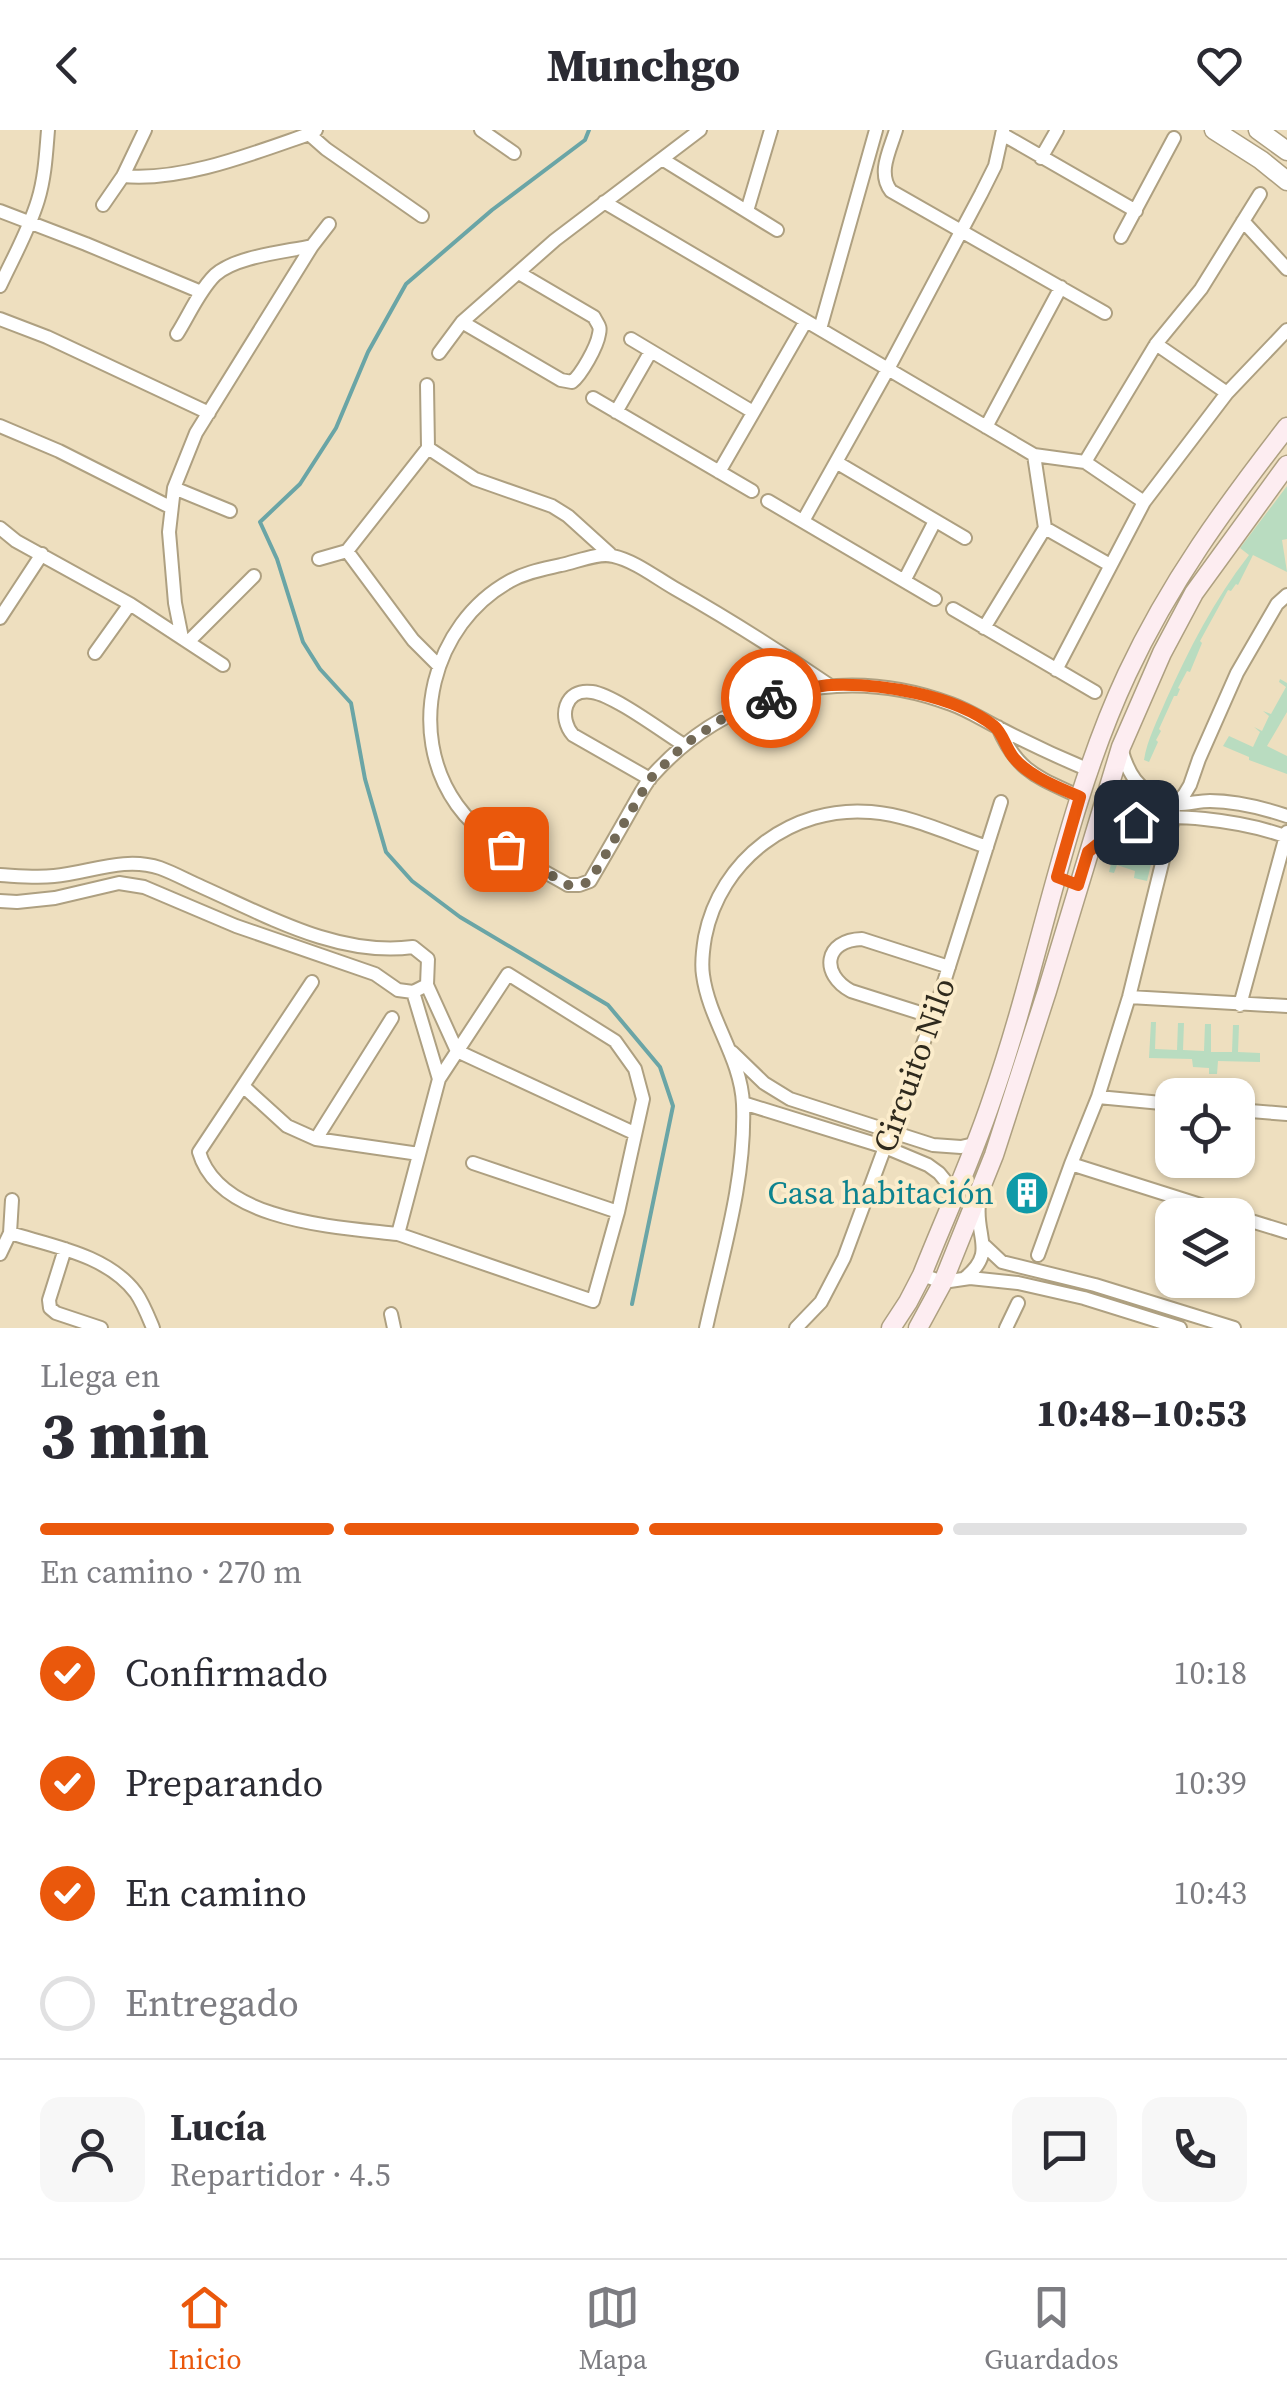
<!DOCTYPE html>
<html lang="es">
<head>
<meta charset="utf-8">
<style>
  :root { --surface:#fff; --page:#f7f7f7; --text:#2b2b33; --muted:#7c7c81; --line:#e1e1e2; --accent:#ea580c }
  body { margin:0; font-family:"Source Serif 4",serif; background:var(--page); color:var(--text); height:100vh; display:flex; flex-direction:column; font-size:38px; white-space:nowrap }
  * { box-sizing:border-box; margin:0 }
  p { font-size:32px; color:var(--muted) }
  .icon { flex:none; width:55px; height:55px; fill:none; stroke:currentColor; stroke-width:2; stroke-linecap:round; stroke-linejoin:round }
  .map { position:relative; height:1198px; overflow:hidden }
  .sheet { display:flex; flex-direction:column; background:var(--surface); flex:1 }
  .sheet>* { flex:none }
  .controls { position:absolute; left:1155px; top:948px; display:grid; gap:20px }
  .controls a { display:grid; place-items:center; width:100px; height:100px; border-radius:20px; background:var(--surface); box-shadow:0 2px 8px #0004; font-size:50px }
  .pin { position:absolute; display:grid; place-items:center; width:85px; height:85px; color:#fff; margin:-42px; border-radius:20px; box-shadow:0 5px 15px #0006 }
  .courier { position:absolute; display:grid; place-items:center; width:100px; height:100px; margin:-50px; border:8px solid #ea580c; border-radius:50%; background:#fff; color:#222; box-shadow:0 2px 12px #0007 }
  .headline em { font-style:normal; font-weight:800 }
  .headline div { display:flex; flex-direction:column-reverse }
  .headline { display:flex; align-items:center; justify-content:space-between; height:170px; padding:0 40px }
  h1 { font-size:65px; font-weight:800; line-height:75px }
  .bar { display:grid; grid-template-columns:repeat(4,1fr); gap:15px 10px; align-content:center; height:120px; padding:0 40px }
  .bar i { height:12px; border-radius:8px; background:var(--line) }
  .bar .current { background:var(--accent) }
  .bar p { grid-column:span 4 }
  .line { display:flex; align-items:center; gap:25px; padding:0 40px; border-top:2px solid var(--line) }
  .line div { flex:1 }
  .round { display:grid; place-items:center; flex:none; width:105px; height:105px; border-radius:20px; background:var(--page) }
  ol { padding:0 40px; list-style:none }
  li { display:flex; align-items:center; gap:30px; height:110px }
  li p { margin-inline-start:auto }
  li .icon { padding:10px; border-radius:50%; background:var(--accent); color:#fff; stroke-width:4 }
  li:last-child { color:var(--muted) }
  li i { width:55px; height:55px; border:5px solid var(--line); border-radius:50% }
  header { display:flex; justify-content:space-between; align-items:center; height:130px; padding:0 40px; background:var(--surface); font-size:45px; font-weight:800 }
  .tab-bar { display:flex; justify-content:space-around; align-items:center; height:140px; border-top:2px solid var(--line); background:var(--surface); font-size:28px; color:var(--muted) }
  .tab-bar a { display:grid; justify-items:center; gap:5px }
  .tab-bar .current { color:var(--accent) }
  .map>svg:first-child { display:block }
</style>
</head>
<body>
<header><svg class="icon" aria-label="back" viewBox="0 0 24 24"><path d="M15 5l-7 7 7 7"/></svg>Munchgo<svg class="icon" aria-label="heart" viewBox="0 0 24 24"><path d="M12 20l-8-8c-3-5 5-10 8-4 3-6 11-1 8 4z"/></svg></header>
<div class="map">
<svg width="1287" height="1198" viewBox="0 0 1287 1198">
  <rect width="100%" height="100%" fill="#eedfbf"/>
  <path fill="#b9dcc0" d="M1287,356V409L1282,410L1287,442L1253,425L1238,455L1236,454L1231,461L1228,460L1200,511L1202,513L1190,542L1187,541L1178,558L1180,559L1177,566H1174L1159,599L1161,601L1156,610L1158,612L1149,632L1144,630C1147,610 1158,589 1166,570C1189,519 1214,470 1249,425L1240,418Z
    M1280,549L1287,553V582L1267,616L1287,626V644L1249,630V627L1223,616L1229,606L1253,617L1260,602L1254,597L1262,601L1269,586L1263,581L1271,584L1286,557L1279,552Z
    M1158,705L1147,751L1134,748L1135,741L1117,735L1114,743L1109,742L1115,718Z
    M1151,892H1156L1155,919L1177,920L1178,893H1184L1183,920L1204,921L1205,894H1211V922H1232L1233,895H1239L1238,922L1260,923V932L1218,931L1217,944H1209V938L1193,937L1192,929L1149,928Z"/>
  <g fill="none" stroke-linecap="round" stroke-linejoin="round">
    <path stroke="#6aa5a6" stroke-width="4" d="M589,0L585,10L492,80L406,154L368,222L336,298L300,354L260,392L277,429L303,512L320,539L351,573L365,649L386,722L412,751L460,787L608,875L660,937L673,976L632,1174"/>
    <defs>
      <path id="minor" d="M481,0L514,23
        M896,0C890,20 877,43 891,61L1105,183
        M309,4L326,19L422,86
        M1002,4L1136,81
        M1041,28L1057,0
        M662,29L777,100
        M123,46C181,52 254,23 309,4L316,0
        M604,72L1034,325L1085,332L1144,372
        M103,75L123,46L145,0
        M0,81L86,114L201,162
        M747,81L771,0
        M1243,91L1287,139
        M1121,107L1174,8
        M0,156C13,128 29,100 38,70C45,47 46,24 48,0
        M0,189L47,207L209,283
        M462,192L561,250L572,252C581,245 597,217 599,204C601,196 598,195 594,187L519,143
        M820,199L876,0
        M177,204C189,185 199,161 215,145C236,126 285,122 312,116
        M631,209L753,282
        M1156,214L1227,263
        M439,223L462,192L555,110L700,0
        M593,268L752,361
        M616,282L651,221
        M0,296L59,321L170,377
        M986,297L1061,157
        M428,318L475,349L552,376L568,386L610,424
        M836,332L965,408
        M1085,332L1156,214L1201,159L1260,64
        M719,342L806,191
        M174,358L230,381
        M768,371L935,469
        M803,391L888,239L981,64L995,36L1003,0
        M0,398L16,411L130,474L223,535
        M1045,398L1110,435
        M347,421L413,510L438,535
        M319,429L347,421L428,318L427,255
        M904,451L935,391
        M953,479L1095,562
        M0,488L42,424
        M984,498L1045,398L1034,325
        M182,508L175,473L169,402L174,358L196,303L312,116L329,94
        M188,512L254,446
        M95,523L130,474
        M1056,540L1144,372L1227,263L1287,200
        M829,555C779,521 727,488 674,458C655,447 635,431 613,426C599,422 576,432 561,435C544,439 526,442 510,451C432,494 405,602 457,675C483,712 530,733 568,755H579L590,751C604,727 618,703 632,678C638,668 644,655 652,646C729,560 844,534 951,574C968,580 983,590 999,598C1028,613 1058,627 1089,640
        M998,597C1018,643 1038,647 1080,667
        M1121,618C1128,644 1138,660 1163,669C1171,672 1170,673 1178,674C1189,674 1199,671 1210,671C1235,671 1263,678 1287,686
        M650,649L573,605C558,588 564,558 592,562C614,565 663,602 684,615
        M1121,696L1135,652
        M1091,720C1101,712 1111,700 1122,695C1162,678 1247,692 1287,707
        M0,745C18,746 36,748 54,746C89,743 124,726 160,738C174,743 188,751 202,757C267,786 339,827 413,817L428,829L427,855L413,862L398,860L375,844L236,796L144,757L119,753L55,768L17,772L0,771
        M312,852L199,1022C219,1092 338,1097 398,1104
        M427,855L457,921L634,1003
        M413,862L439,949L398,1104L593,1171L618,1082L643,969L635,939L615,911L508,844L439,949
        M1129,867L1287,876
        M1240,875L1287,702
        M933,887L851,861C820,844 824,810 862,809L949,837
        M732,922L764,953L790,969L933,1015L961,1017L974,1014
        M243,956L287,996L316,1009L419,1024
        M1098,967L1172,974
        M743,973L885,1017L928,1035L939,1043L948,1054L953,1067
        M1238,980L1287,984
        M316,1009L392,888
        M473,1033L618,1082
        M1071,1034L1232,1085
        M1238,1087L1287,1102
        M10,1103C52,1116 108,1125 136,1163C143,1173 148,1186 153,1198
        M985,1116L1002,1132L1095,1155L1234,1198
        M65,1119L49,1170L50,1178L56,1183L101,1198
        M0,1124L10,1103L12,1070
        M1038,1125L1071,1034L1098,967L1129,867L1173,689L1174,674L1184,665L1190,655L1199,629L1237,543L1277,474L1287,465
        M922,1145L943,1152L970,1148L1018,1153L1084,1168L1180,1198
        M965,1148C997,1122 975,1107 979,1074
        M391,1184L394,1198
        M706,1198C722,1125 746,1050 743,974C741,928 709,890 703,845C701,832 703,819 705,807C720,730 792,675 871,682C910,685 949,704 987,717
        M796,1198L821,1172L844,1128L933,887L1001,672
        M1006,1198L1018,1173"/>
      <path id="tertiary" d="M1214,0L1261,30L1287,51
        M1258,0L1287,21"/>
      <path id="secondary" d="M891,1198L908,1172L922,1145C945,1087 972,1029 992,969C1041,829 1064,679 1127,544C1170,452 1225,377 1287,297
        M918,1198L943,1152L994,1025L1047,861L1121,617L1162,523L1194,463L1287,335"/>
    </defs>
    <use href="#minor" stroke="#aea081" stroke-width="16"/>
    <use href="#tertiary" stroke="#aea081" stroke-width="21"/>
    <use href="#secondary" stroke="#aea081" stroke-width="21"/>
    <use href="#minor" stroke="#fff" stroke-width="12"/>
    <use href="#tertiary" stroke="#fff" stroke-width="18"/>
    <use href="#secondary" stroke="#fdedf1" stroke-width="18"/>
  </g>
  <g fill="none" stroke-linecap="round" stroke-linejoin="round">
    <path stroke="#726956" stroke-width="10" stroke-dasharray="0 18" d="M506,719L568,755L579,756L590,751L650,649L684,615L728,585L771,568"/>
    <path stroke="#ea580c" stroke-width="12" d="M771,568C790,563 812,556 831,555C881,553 954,565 994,596C1003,603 1006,619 1014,628C1030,647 1058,657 1080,667L1057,747L1078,755L1088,722L1120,696L1136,692"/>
  </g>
  <defs>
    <symbol id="building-disc" viewBox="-11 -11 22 22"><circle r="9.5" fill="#0f9aa8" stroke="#fbeccb"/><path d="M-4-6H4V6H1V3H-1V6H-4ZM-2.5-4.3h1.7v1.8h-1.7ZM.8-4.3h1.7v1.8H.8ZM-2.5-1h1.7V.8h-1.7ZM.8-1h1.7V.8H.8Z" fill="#fff"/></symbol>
  </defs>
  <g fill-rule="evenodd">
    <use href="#building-disc" x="1002" y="1038" width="50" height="50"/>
  </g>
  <g text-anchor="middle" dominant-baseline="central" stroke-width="8" stroke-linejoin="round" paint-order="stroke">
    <g font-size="32" fill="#2f2a1d" stroke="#fbeccb">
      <text transform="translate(914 935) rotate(-70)">Circuito Nilo</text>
    </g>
    <g font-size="32" fill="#0d838f" stroke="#fbeccb" text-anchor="end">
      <text x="994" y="1063">Casa habitación</text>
    </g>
  </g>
</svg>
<div class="controls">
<a><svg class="icon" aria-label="locate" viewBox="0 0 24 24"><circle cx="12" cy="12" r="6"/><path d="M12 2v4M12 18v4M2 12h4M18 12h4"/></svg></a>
<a><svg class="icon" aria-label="layers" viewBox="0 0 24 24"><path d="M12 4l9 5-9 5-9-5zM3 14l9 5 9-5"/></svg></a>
</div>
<div class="pin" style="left:506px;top:719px;background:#ea580c"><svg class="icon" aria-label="bag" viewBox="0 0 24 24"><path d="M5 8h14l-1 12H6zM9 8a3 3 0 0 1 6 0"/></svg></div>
<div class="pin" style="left:1136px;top:692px;background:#1f2937"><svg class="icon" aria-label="home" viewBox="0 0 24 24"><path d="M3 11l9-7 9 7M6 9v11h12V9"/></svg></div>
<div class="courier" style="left:771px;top:568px"><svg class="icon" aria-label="bike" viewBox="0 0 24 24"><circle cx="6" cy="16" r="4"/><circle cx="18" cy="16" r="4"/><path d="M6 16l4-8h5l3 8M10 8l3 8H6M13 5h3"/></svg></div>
</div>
<section class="sheet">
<div class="headline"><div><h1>3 min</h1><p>Llega en</p></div><em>10:48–10:53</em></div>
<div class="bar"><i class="current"></i><i class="current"></i><i class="current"></i><i></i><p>En camino · 270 m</p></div>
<ol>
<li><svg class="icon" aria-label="check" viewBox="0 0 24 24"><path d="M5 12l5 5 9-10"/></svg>Confirmado<p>10:18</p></li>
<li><svg class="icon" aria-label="check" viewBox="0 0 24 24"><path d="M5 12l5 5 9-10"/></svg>Preparando<p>10:39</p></li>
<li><svg class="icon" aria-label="check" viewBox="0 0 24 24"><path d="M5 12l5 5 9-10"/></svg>En camino<p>10:43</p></li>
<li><i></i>Entregado</li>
</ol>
<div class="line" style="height:180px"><a class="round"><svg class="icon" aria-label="person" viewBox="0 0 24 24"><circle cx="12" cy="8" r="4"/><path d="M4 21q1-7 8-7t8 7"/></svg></a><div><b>Lucía</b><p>Repartidor · 4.5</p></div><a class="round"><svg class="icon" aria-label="chat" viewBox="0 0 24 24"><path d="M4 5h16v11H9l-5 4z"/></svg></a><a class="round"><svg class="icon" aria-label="phone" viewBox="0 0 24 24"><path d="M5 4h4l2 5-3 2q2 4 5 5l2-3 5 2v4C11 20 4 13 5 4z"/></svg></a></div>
</section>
<nav class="tab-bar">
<a class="current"><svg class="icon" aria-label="home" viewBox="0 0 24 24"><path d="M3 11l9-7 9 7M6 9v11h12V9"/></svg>Inicio</a>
<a><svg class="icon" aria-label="map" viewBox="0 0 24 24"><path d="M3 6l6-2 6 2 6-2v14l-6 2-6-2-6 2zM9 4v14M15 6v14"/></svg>Mapa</a>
<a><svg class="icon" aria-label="saved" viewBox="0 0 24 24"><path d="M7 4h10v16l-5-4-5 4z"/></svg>Guardados</a>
</nav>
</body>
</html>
